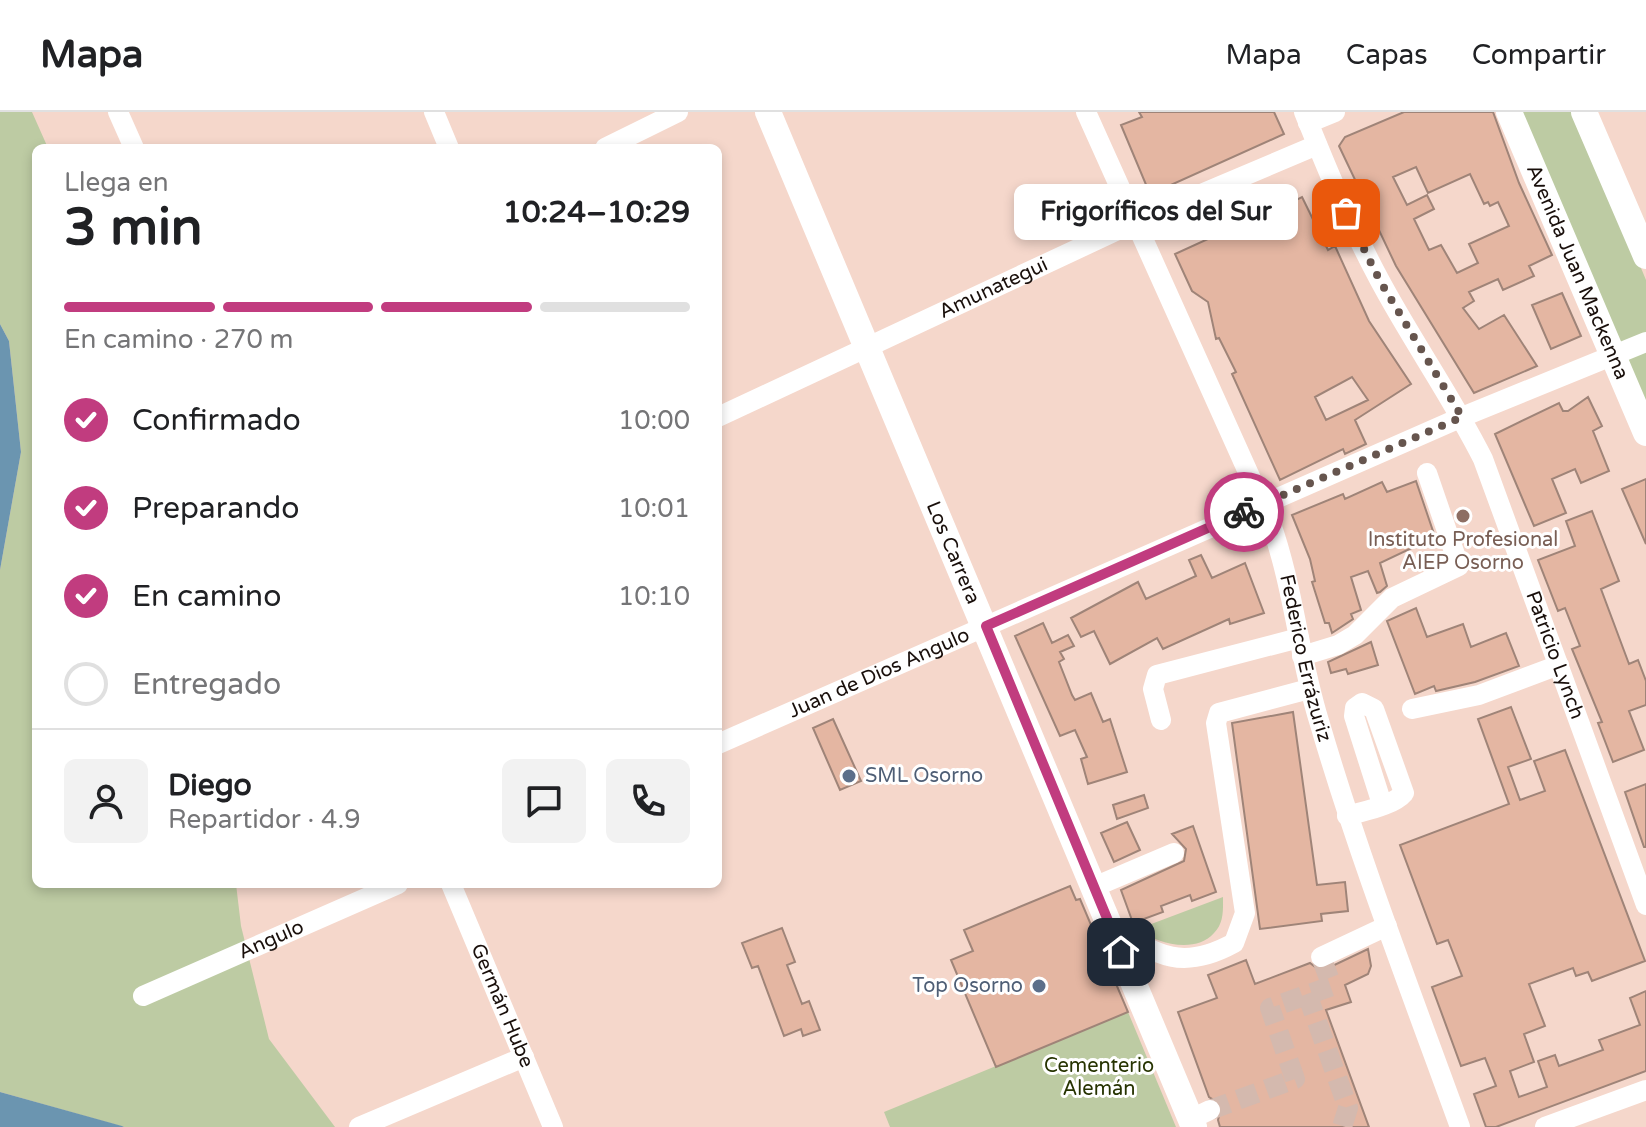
<!DOCTYPE html>
<html lang="es">
<head>
<meta charset="utf-8">
<style>
  :root { --surface:#fff; --page:#f2f2f2; --text:#202124; --muted:#757577; --line:#e0e0e0; --accent:#c13c7f }
  body { margin:0; font-family:"Varela Round",sans-serif; background:var(--page); color:var(--text); height:100vh; display:flex; flex-direction:column; font-size:30px; white-space:nowrap }
  * { box-sizing:border-box; margin:0 }
  p { font-size:26px; color:var(--muted) }
  .icon { flex:none; width:44px; height:44px; fill:none; stroke:currentColor; stroke-width:2; stroke-linecap:round; stroke-linejoin:round }
  .map { position:relative; flex:1; overflow:hidden }
  .sheet { position:absolute; left:32px; top:32px; width:690px; height:744px; display:flex; flex-direction:column; background:var(--surface); border-radius:12px; box-shadow:0 4px 12px #0003 }
  .sheet>* { flex:none }
  .pin { position:absolute; display:grid; place-items:center; width:68px; height:68px; color:#fff; margin:-34px; border-radius:16px; box-shadow:0 4px 12px #0006 }
  .courier { position:absolute; display:grid; place-items:center; width:80px; height:80px; margin:-40px; border:6px solid #c13c7f; border-radius:50%; background:#fff; color:#222; box-shadow:0 2px 10px #0007 }
  .bubble { position:absolute; height:56px; border-radius:12px; background:var(--surface); box-shadow:0 4px 12px #0003; font-size:26px; font-weight:700; line-height:56px; text-align:center }
  .overview em { font-style:normal; font-weight:700 }
  .overview div { display:flex; flex-direction:column-reverse }
  .overview { display:flex; align-items:center; justify-content:space-between; height:136px; padding:0 32px }
  h1 { font-size:52px; font-weight:700; line-height:60px }
  .bar { display:grid; grid-template-columns:repeat(4,1fr); gap:12px 8px; align-content:center; height:96px; padding:0 32px }
  .bar i { height:10px; border-radius:6px; background:var(--line) }
  .bar .on { background:var(--accent) }
  .bar p { grid-column:span 4 }
  .line { display:flex; align-items:center; gap:20px; padding:0 32px; border-top:2px solid var(--line) }
  .line div { flex:1 }
  .round { display:grid; place-items:center; flex:none; width:84px; height:84px; border-radius:12px; background:var(--page) }
  ol { padding:0 32px; list-style:none }
  li { display:flex; align-items:center; gap:24px; height:88px }
  li p { margin-inline-start:auto }
  li .icon { padding:8px; border-radius:50%; background:var(--accent); color:#fff; stroke-width:4 }
  li:last-child { color:var(--muted) }
  li i { width:44px; height:44px; border:4px solid var(--line); border-radius:50% }
  header { display:flex; align-items:center; gap:48px; box-sizing:border-box; height:112px; padding:0 40px; background:var(--surface); border-bottom:2px solid var(--line) }
  header strong { font-size:38px }
  nav { display:flex; gap:44px; margin-inline-start:auto; font-size:28px }
  .map>svg:first-child { display:block }
</style>
</head>
<body>
<header>
<strong>Mapa</strong>
<nav><a>Mapa</a><a>Capas</a><a>Compartir</a></nav>
</header>
<div class="map">
<svg width="1646" height="1015" viewBox="0 0 1646 1015">
  <rect width="100%" height="100%" fill="#f5d7cb"/>
  <path fill="#bdcba3" d="M0,0H32L48,36H36V772H236L241,814L269,927L335,1015H124L0,980V458L21,340L9,229L0,212Z
    M1514,0H1576L1646,168V310Z
    M1223,785C1223,798 1224,811 1214,821C1196,842 1156,832 1138,817Z
    M1128,900L1176,1015H890L884,1000Z"/>
  <path fill="#6b95b0" d="M0,212L9,229L21,340L0,458Z
    M0,980L122,1014L124,1015H0Z"/>
  <path fill="#e4b6a2" stroke="#9f8478" stroke-width="2" fill-rule="evenodd" d="M1139,0H1274L1284,22L1164,76L1166,81L1152,87L1121,13L1142,5Z
    M1404,0H1493L1519,71L1552,143L1529,154L1534,164L1503,178L1498,167L1469,180L1474,189L1463,196L1479,217L1504,203L1537,254L1474,281L1396,154L1339,34L1345,25ZM1416,55L1428,81L1470,62L1484,92L1488,90L1490,94L1498,90L1509,114L1469,132L1478,151L1457,161L1441,133L1429,138L1414,107L1434,97L1427,83L1407,93L1393,65Z
    M1302,85L1328,138L1335,134L1369,209L1411,272L1355,308L1366,332L1345,342L1343,337L1280,368L1232,262L1236,260L1219,226L1216,227L1208,190L1192,179L1175,142L1234,115L1236,118ZM1352,265L1368,288L1326,308L1315,285Z
    M1562,181L1581,224L1551,237L1532,193Z
    M1588,285L1602,314L1593,319L1609,359L1581,371L1575,357L1552,367L1566,401L1534,414L1495,322L1559,291L1563,299H1568Z
    M1646,367V432L1622,377Z
    M1416,369L1435,425L1380,451L1387,474L1380,480L1377,481L1368,459L1351,465L1361,498L1351,502L1353,507L1332,521L1329,511H1325L1312,470L1315,469L1310,447L1292,403L1343,382L1345,387L1382,370L1387,380Z
    M1592,399L1619,469L1601,477L1629,552L1638,548L1646,569V593L1629,599L1644,638L1613,650L1598,611L1602,610L1572,537L1580,534L1565,496L1558,499L1538,448L1575,434L1566,409Z
    M1201,443L1212,466L1245,451L1264,501L1230,512L1229,507L1163,537L1157,526L1110,552L1094,519L1081,525L1071,506L1138,470L1146,487L1196,464L1189,448Z
    M1416,496L1427,525L1463,512L1471,535L1506,521L1519,554L1475,570L1436,579L1434,574L1415,582L1387,509Z
    M1043,511L1052,531L1068,523L1074,534L1060,540L1064,547L1059,550L1072,583L1075,588L1091,581L1103,610L1110,607L1127,660L1088,672L1081,647L1087,645L1075,618L1060,624L1015,524Z
    M1371,530L1378,553L1348,562L1346,557L1331,561L1328,550Z
    M1511,595L1531,647L1508,655L1520,688L1545,679L1534,649L1565,638L1645,849L1592,869L1588,860L1576,864L1573,856L1529,872L1545,914L1524,922L1534,950L1510,959L1519,985L1547,975L1538,949L1555,943L1559,954L1603,938L1599,928L1640,913L1630,886L1646,879V959L1496,1015H1486L1474,982L1496,974L1485,946L1461,954L1432,875L1462,864L1448,828L1437,832L1400,733L1509,692L1478,607Z
    M1293,600L1317,773L1345,770L1348,799L1321,802L1322,809L1260,817L1232,611Z
    M833,607L861,669L840,678L813,616Z
    M1646,672V735H1644L1625,680Z
    M1144,683L1148,696L1117,707L1113,693Z
    M1127,710L1140,738L1114,750L1101,721Z
    M1193,714L1216,780L1192,789L1190,783L1161,794L1163,800L1133,811L1121,778L1184,749L1186,737L1172,722Z
    M1070,774L1076,788L1080,787L1128,900L996,955L951,848L973,839L964,818Z
    M782,816L795,850L787,853L802,892L809,889L820,918L803,924L801,917L784,924L758,854L752,856L742,831Z
    M1368,837L1371,854L1368,862L1345,873L1351,890L1326,898L1369,1015H1220L1218,1008L1222,993L1209,985L1178,900L1217,886L1208,863L1246,848L1255,872L1310,851L1319,858L1326,857Z"/>
  <g fill="none" stroke-linecap="round" stroke-linejoin="round">
    <path stroke="#d4b9ae" stroke-width="20" stroke-dasharray="20 10" stroke-linecap="butt" d="M1307,882L1348,996L1342,1015
      M1210,998L1295,967L1270,896L1332,874L1321,845"/>
    <g stroke="#fff" stroke-width="20">
      <path d="M118,0L134,36"/>
      <path d="M434,0L449,36"/>
      <path id="s1" d="M1086,0L1270,409C1294,476 1298,541 1319,609C1359,746 1411,880 1460,1015"/>
      <path id="s2" d="M1304,0C1327,57 1350,113 1379,167C1412,229 1452,285 1483,347L1646,793"/>
      <path d="M1308,11L1335,0"/>
      <path d="M605,36L678,0"/>
      <path id="s3" d="M718,305L1135,110L1317,33"/>
      <path d="M1302,544L1338,533L1355,523L1392,486L1459,454L1427,361"/>
      <path d="M1412,597L1479,583L1559,553"/>
      <path d="M1161,608L1153,577L1157,563L1299,526"/>
      <path id="s4" d="M718,632L1462,305L1646,230"/>
      <path d="M1347,704C1363,699 1393,694 1404,681L1374,597L1362,591L1355,596L1354,604L1382,692"/>
      <path id="s5" d="M451,772L553,1015"/>
      <path d="M1094,775L1174,741"/>
      <path d="M1111,814C1157,843 1181,860 1234,831L1245,801L1216,611L1219,601L1309,577"/>
      <path d="M1321,845L1387,814"/>
      <path id="s6" d="M143,884L398,772"/>
      <path d="M1191,1007L1210,998"/>
      <path d="M359,1015L524,945"/>
      <path d="M1545,1015L1646,978"/>
    </g>
    <g stroke="#fff" stroke-width="26">
      <path id="s7" d="M768,0L1194,1015"/>
      <path id="s8" d="M1509,0L1646,321"/>
      <path d="M1584,0L1646,144"/>
    </g>
  </g>
  <g fill="none" stroke-linecap="round" stroke-linejoin="round">
    <path stroke="#66554e" stroke-width="8" stroke-dasharray="0 14.4" d="M1244,400L1462,305L1380,169L1346,101"/>
    <path stroke="#c13c7f" stroke-width="10" d="M1121,840L986,514L1244,400"/>
  </g>
  <circle fill="#8d6e63" stroke="#fff" stroke-width="3" cx="1463" cy="404" r="8"/>
  <g fill="#5c6f8a" stroke="#fff" stroke-width="3">
    <circle cx="849" cy="664" r="8"/>
    <circle cx="1039" cy="874" r="8"/>
  </g>
  <g text-anchor="middle" dominant-baseline="central" stroke-width="6" stroke-linejoin="round" paint-order="stroke">
    <g font-size="20" fill="#190f0b" stroke="#fff">
      <text stroke="none"><textPath href="#s8" startOffset="174">Avenida Juan Mackenna</textPath></text>
      <text stroke="none"><textPath href="#s3" startOffset="304">Amunategui</textPath></text>
      <text stroke="none"><textPath href="#s7" startOffset="478">Los Carrera</textPath></text>
      <text stroke="none"><textPath href="#s2" startOffset="600">Patricio Lynch</textPath></text>
      <text stroke="none"><textPath href="#s1" startOffset="590">Federico Errázuriz</textPath></text>
      <text stroke="none"><textPath href="#s4" startOffset="176">Juan de Dios Angulo</textPath></text>
      <text stroke="none"><textPath href="#s6" startOffset="140">Angulo</textPath></text>
      <text stroke="none"><textPath href="#s5" startOffset="132">Germán Hube</textPath></text>
    </g>
    <g font-size="20" fill="#785e54" stroke="#fff">
      <text x="1463" y="428">Instituto Profesional<tspan x="1463" dy="23">AIEP Osorno</tspan></text>
    </g>
    <g font-size="20" fill="#4e5e75" stroke="#fff" text-anchor="start">
      <text x="865" y="664">SML Osorno</text>
      <text x="1023" y="874" text-anchor="end">Top Osorno</text>
    </g>
    <g font-size="20" fill="#263301" stroke="#fff">
      <text x="1099" y="954">Cementerio<tspan x="1099" dy="23">Alemán</tspan></text>
    </g>
  </g>
</svg>
<div class="pin" style="left:1346px;top:101px;background:#ea580c"><svg class="icon" aria-label="bag" viewBox="0 0 24 24"><path d="M5 8h14l-1 12H6zM9 8a3 3 0 0 1 6 0"/></svg></div>
<div class="pin" style="left:1121px;top:840px;background:#1f2937"><svg class="icon" aria-label="home" viewBox="0 0 24 24"><path d="M3 11l9-7 9 7M6 9v11h12V9"/></svg></div>
<div class="courier" style="left:1244px;top:400px"><svg class="icon" aria-label="bike" viewBox="0 0 24 24"><circle cx="6" cy="16" r="4"/><circle cx="18" cy="16" r="4"/><path d="M6 16l4-8h5l3 8M10 8l3 8H6M13 5h3"/></svg></div>
<div class="bubble" style="left:1014px;top:72px;width:284px">Frigoríficos del Sur</div>
<section class="sheet">
<div class="overview"><div><h1>3 min</h1><p>Llega en</p></div><em>10:24–10:29</em></div>
<div class="bar"><i class="on"></i><i class="on"></i><i class="on"></i><i></i><p>En camino · 270 m</p></div>
<ol>
<li><svg class="icon" aria-label="check" viewBox="0 0 24 24"><path d="M5 12l5 5 9-10"/></svg>Confirmado<p>10:00</p></li>
<li><svg class="icon" aria-label="check" viewBox="0 0 24 24"><path d="M5 12l5 5 9-10"/></svg>Preparando<p>10:01</p></li>
<li><svg class="icon" aria-label="check" viewBox="0 0 24 24"><path d="M5 12l5 5 9-10"/></svg>En camino<p>10:10</p></li>
<li><i></i>Entregado</li>
</ol>
<div class="line" style="height:144px"><a class="round"><svg class="icon" aria-label="person" viewBox="0 0 24 24"><circle cx="12" cy="8" r="4"/><path d="M4 21q1-7 8-7t8 7"/></svg></a><div><b>Diego</b><p>Repartidor · 4.9</p></div><a class="round"><svg class="icon" aria-label="chat" viewBox="0 0 24 24"><path d="M4 5h16v11H9l-5 4z"/></svg></a><a class="round"><svg class="icon" aria-label="phone" viewBox="0 0 24 24"><path d="M5 4h4l2 5-3 2q2 4 5 5l2-3 5 2v4C11 20 4 13 5 4z"/></svg></a></div>
</section>
</div>
</body>
</html>
